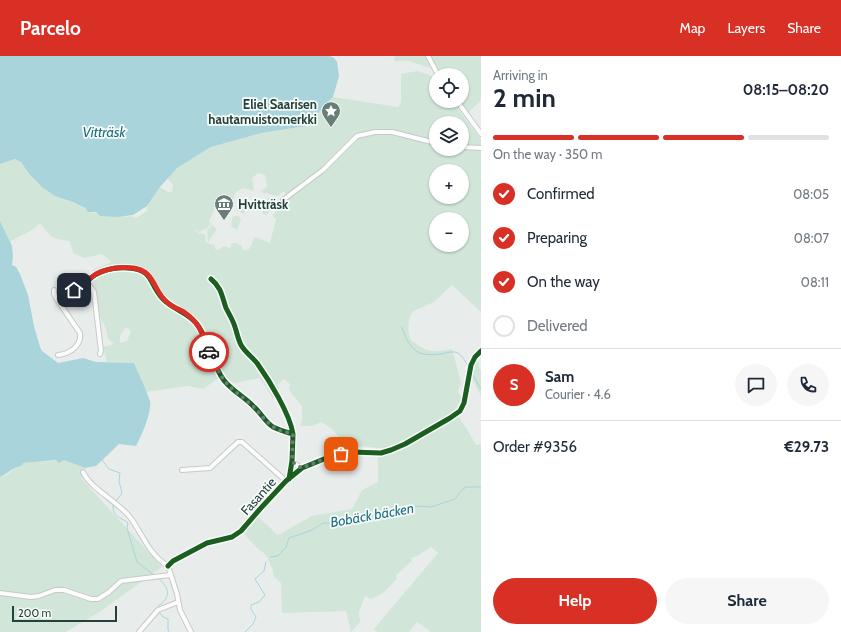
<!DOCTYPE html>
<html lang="en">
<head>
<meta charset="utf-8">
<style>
  :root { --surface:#fff; --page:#f6f6f7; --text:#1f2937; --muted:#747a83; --line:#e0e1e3; --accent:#d93025 }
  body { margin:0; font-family:Cabin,sans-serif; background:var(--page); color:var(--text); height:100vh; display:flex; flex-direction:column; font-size:15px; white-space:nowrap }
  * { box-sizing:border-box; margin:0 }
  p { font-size:13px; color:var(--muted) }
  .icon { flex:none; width:22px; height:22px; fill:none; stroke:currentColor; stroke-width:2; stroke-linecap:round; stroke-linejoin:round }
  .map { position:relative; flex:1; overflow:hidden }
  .side { display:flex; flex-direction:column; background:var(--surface); width:360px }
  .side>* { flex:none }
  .buttons { position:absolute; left:429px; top:12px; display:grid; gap:8px }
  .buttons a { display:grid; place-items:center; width:40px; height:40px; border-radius:50%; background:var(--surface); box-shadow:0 1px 3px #0004; font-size:20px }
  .scale { position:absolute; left:12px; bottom:10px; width:105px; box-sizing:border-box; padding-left:4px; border:2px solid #24423a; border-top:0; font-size:11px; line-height:14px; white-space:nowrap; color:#24423a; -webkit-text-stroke:3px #f7fbf9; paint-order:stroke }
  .pin { position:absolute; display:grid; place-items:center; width:34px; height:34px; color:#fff; margin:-17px; border-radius:8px; box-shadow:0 2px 6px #0006 }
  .courier { position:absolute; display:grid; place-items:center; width:40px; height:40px; margin:-20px; border:3px solid #d93025; border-radius:50%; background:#fff; color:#222; box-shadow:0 1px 5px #0007 }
  .head em { font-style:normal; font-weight:800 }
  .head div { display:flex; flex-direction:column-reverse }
  .head { display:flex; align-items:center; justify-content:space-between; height:68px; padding:0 12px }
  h1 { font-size:26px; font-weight:800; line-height:30px }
  .bar { display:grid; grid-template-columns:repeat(4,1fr); gap:6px 4px; align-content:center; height:48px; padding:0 12px }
  .bar i { height:5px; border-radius:3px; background:var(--line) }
  .bar .selected { background:var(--accent) }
  .bar p { grid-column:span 4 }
  .line { display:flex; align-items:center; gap:10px; padding:0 12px; border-top:1px solid var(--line) }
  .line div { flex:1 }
  .round { display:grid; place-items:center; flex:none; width:42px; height:42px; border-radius:21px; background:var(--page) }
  ol { padding:0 12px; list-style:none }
  li { display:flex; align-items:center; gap:12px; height:44px }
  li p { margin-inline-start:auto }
  li .icon { padding:4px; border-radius:50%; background:var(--accent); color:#fff; stroke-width:4 }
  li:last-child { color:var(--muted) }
  li i { width:22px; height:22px; border:2px solid var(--line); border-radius:50% }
  .button { display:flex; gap:8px; margin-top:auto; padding:8px 12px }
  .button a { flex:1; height:46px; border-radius:24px; background:var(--accent); color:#fff; font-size:16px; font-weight:800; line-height:46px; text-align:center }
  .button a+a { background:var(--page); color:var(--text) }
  header { display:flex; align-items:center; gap:24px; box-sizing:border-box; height:56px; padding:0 20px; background:var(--accent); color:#fff }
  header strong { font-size:19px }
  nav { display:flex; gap:22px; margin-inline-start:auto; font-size:14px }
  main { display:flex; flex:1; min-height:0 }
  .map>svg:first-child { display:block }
</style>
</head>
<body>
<header>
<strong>Parcelo</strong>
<nav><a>Map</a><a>Layers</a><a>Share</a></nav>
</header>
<main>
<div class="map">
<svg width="481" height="576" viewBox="0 0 481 576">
  <rect width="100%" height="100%" fill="#e8edeb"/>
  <path fill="#d1e6d8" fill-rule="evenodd" d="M395,0H425L430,12L409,5H394Z
    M430,0H481V44L468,57L460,45H462V19H441L436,13Z
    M417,15C440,22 436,21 436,45H452L481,84V256L452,229L434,246L412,256C407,266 408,273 410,283C425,296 433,297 452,293L461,326L458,336L462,342L459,351L454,356L399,389L388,392H378L360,390L344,391C338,378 334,373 321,366L313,370H300L302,364V350L289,334L290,328L284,323L278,328L279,333L273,343L264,328L259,322L235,327L217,323L203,333L188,330L146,336L134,307L107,306L103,291L114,288L108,283L106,273L97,254L94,224L98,221L92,214L112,206L102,198L84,202L73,197L70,186C64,183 59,184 54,182C48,179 44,172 40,167C30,178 21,178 10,186L0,165V108C6,106 12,102 18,104C24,107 25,114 29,119C35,125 48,136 56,140C66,146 80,146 88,156L127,161L130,160L136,162L147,155V150L160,131L168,136H172L173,129L167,122L177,112L211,91L261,77L306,70L333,41L398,51L401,46V18ZM436,67H462V93H436ZM436,115H462V141H436ZM258,117L265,119L267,130L260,136L278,140L283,135L287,139L285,146L272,160L276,163L270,187L255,181L249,193L246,194L242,193V190L236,187H232L230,192L224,190L218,194L215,193V189L213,188L212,189L206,186L205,178C201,178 197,177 195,173L199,176C207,174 212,168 215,161L211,167H209L217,145L225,146L228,141L233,143L236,136L243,132L254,135L252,122ZM436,163H462V189H436ZM126,271L131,275L127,285L120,287V280Z
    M268,142L278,145V147L266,159L262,157Z
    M240,148L247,151L244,158L236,154Z
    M234,160H238L241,163L237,174L231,170L232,163Z
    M212,169L217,173L208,186L207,174Z
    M88,234L94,242L78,253L72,245Z
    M478,303L479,311L481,315V340L470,319L473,308Z
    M458,360L467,373L476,389L481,388V576H431L417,566L409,576H378L373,574L438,497L431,491L419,499L411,502L412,505L396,519L397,523L382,538L371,543L365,540L359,556L360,566L351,576L346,555L282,557L281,527L274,521L272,512L266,499L257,492L243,477L257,460L278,479L312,460L352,453L362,434L378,426V399C403,397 436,373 458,360Z
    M64,404L85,412L84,418L81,422L162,511L101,555L66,576H0V421L6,419L23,407Z"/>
  <path fill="#a9d4db" d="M0,0H330L334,2L337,6L339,20L333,41L306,70L261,77L211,91L177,112L160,131L147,150L133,159L117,161L100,160L96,156H88L85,152L75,147L55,140L43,132L29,118L21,106L15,103L0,108Z
    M0,165L12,190L13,200L12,209L16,211L20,218L28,239L34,270L40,291L42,295L58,307L83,302L96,306L134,307C139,319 146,333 150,345C152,356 141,381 136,390L119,388L96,410L85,412L64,404L59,407L56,404L23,407L21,410C13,411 7,418 0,421Z"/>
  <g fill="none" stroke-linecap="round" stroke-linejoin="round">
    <path stroke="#a9d4db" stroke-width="1" d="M402,271C404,280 411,294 420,297C425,299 434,299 439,298C444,298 450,295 455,296C461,297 465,305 468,310
      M471,316L481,333
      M102,404L109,413L120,417L119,425L122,437L116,445
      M113,449C113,462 119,460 128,467L127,472L137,506L154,519
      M270,501L278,500L286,491L289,482L312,474L323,467H331L361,462L419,450L431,451L455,443L461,435L466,431H481
      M158,550C171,542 170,532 159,523
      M159,556L163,561L168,563V574L169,576
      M245,576L253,568L256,561L251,553V549L259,546L265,539L255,523L264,515L266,506"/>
    <defs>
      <path id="minor" d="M428,0L438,19
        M457,45L481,78
        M462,91L481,92
        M283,144L323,114L357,80L375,76H392L436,87
        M211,223C221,231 222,240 226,252C229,258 233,264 235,271C237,277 238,283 241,289C245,296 252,301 257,307C269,324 290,358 293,378
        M87,226L94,236L101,295L100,298
        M54,234V238L56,242L80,277C82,290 69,298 58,299
        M70,234C81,233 87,224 95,219C105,213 117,211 128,212C154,214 148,226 162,242C172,253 187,256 196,267C203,275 205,283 208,292C211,301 216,311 221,320C228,333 244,340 254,351C261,357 265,366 273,371C279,374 286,376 293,378L292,405L289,423
        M292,405L295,408L302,412
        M182,414L210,412L238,386H242L286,425
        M83,416C90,432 118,446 130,461C142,477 149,499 168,510
        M168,510L173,505L207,487L232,481L241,475L260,453L286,425L302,412L324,403L341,398L351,396L381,397L391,394L405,388L450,362L460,355L464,347L471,309L475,301L481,295
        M168,510L177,538L180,554L191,576
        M0,537L31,541L39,540L55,534H64L91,543H98L109,536L121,525L170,519
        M139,576L158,554L178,546"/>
    </defs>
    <use href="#minor" stroke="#c5cac8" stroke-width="6"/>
    <use href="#minor" stroke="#fcfcfc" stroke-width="4"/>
    <defs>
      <path id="cycleway" d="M211,223C221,231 222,240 226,252C229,258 233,264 235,271C237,277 238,283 241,289C245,296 252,301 257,307C269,324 290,358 293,378
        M70,234C81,233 87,224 95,219C105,213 117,211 128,212C154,214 148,226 162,242C172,253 187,256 196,267C203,275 205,283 208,292C211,301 216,311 221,320C228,333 244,340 254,351C261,357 265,366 273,371C279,374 286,376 293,378L292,405L289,423
        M168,510L173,505L207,487L232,481L241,475L260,453L286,425L302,412L324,403L341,398L351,396L381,397L391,394L405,388L450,362L460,355L464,347L471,309L475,301L481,295"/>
    </defs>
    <use href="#cycleway" stroke="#f7fbf9" stroke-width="8"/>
    <use href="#cycleway" stroke="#1b5e20" stroke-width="5"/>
  </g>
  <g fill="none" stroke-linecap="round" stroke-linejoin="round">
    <path stroke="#697e78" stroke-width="4" stroke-dasharray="0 7.2" d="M209,296L221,320L229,330L255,352L265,364L272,370L278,374L293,378L292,405L295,408L302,412L324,403L341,398"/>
    <path stroke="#d93025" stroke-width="5" d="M74,234C83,230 88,223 96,218C109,211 139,207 149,220C156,228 158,240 168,247C172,251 179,253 184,256C200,267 203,279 209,296"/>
  </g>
  <defs>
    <symbol id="sight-pin" viewBox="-11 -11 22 30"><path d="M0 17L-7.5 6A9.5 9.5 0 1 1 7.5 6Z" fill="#697e78" stroke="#f7fbf9"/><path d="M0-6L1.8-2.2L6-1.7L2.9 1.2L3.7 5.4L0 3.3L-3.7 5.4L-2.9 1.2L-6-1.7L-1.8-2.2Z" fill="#fff"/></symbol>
    <symbol id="museum-pin" viewBox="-11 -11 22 30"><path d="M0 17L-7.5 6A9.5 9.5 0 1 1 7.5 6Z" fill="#697e78" stroke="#f7fbf9"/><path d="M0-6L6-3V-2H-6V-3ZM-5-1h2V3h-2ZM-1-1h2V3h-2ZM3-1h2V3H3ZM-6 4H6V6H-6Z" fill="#fff"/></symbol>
  </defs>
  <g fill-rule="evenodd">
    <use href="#sight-pin" x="320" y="44" width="22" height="30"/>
    <use href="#museum-pin" x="213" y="137" width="22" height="30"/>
  </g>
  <g text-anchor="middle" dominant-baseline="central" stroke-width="3.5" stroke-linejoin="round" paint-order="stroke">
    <g font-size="13" font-weight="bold" fill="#24423a" stroke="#f7fbf9" text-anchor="end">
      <text x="317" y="48">Eliel Saarisen<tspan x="317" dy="15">hautamuistomerkki</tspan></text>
      <text x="238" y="148" text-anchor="start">Hvitträsk</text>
    </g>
    <g font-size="13" fill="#24423a" stroke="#f7fbf9">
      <text transform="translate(258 440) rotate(-48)">Fasantie</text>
    </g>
    <g font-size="14" font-style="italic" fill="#1c6f80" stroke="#f7fbf9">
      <text x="104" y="76">Vitträsk</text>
      <text transform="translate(372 459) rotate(-10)">Bobäck bäcken</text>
    </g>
  </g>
</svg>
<div class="buttons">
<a><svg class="icon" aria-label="locate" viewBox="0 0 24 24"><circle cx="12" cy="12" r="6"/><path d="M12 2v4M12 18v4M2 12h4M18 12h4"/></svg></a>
<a><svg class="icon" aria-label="layers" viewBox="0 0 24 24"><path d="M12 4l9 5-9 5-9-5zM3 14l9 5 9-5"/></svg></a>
<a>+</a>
<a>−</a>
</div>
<div class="scale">200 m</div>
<div class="pin" style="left:341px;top:398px;background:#ea580c"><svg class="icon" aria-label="bag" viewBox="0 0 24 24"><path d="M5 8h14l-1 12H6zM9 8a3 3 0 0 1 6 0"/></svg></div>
<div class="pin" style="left:74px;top:234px;background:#1f2937"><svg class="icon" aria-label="home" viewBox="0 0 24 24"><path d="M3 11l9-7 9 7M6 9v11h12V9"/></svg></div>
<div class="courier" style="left:209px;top:296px"><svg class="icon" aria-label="car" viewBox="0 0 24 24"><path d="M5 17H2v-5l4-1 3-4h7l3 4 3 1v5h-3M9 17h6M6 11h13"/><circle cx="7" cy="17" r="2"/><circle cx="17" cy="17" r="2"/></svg></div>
</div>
<section class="side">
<div class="head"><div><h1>2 min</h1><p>Arriving in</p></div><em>08:15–08:20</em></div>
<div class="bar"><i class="selected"></i><i class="selected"></i><i class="selected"></i><i></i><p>On the way · 350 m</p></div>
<ol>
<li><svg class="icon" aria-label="check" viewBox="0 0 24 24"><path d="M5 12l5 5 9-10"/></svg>Confirmed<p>08:05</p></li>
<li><svg class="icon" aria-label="check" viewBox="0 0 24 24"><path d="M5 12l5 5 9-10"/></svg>Preparing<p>08:07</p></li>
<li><svg class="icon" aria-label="check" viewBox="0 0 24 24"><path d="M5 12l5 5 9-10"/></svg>On the way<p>08:11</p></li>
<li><i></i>Delivered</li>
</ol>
<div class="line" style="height:72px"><b class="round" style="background:var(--accent);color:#fff">S</b><div><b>Sam</b><p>Courier · 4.6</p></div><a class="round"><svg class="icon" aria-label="chat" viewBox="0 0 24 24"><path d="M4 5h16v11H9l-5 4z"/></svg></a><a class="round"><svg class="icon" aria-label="phone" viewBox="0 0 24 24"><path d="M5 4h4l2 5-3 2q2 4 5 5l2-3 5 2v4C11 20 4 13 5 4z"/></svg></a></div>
<div class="line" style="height:52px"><div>Order #9356</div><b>€29.73</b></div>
<div class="button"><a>Help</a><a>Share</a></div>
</section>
</main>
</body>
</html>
